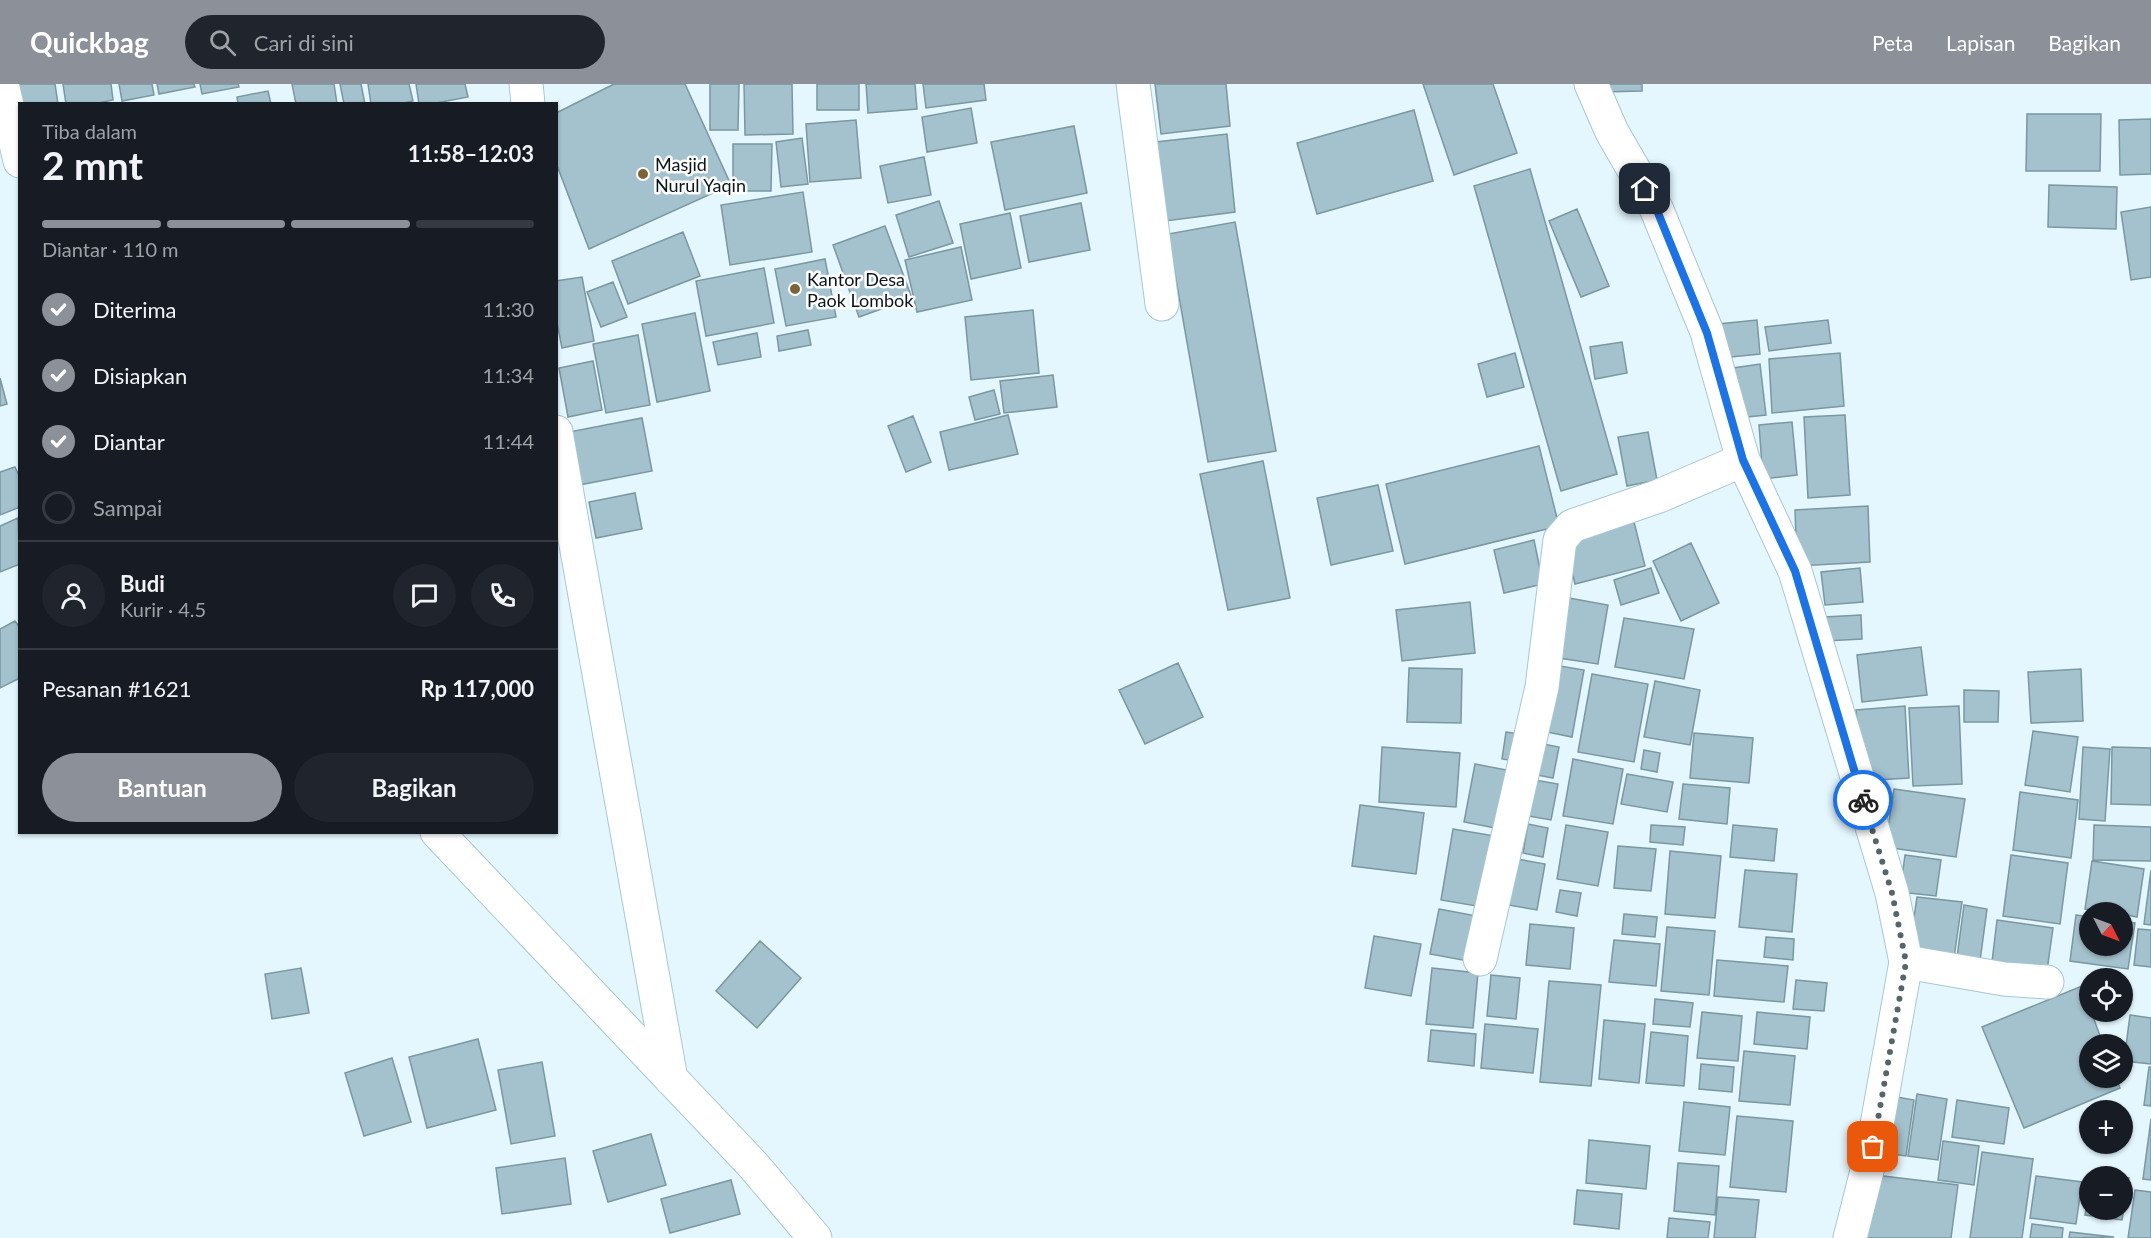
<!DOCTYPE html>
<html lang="id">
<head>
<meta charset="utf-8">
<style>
  :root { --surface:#171b24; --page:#20242c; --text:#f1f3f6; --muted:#9ea1a6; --line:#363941; --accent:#8c9099 }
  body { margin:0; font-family:Lato,sans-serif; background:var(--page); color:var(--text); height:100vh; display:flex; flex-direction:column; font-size:22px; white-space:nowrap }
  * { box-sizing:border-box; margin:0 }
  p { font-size:20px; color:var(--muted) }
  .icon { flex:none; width:33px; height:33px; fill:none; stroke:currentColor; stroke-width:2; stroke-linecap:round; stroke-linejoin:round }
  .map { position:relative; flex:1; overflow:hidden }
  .drawer { position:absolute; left:18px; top:18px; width:540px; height:732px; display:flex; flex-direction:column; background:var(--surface); border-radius:0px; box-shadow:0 2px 4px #0004 }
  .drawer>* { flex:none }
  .needle { width:39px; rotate:132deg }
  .fabs { position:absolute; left:2079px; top:818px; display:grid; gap:12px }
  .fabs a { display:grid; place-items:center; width:54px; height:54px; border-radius:50%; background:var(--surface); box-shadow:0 2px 4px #0004; font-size:30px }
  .pin { position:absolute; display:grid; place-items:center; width:51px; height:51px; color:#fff; margin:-26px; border-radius:12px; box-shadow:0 3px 9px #0006 }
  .courier { position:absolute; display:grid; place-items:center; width:60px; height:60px; margin:-30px; border:4px solid #1a73e8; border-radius:50%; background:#fff; color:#222; box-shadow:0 2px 8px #0007 }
  .overview em { font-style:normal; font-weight:700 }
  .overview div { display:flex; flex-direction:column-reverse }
  .overview { display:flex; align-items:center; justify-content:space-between; height:102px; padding:0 24px }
  h1 { font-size:39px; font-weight:700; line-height:45px }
  .bar { display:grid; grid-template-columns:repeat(4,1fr); gap:9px 6px; align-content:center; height:72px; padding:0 24px }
  .bar i { height:8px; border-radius:4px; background:var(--line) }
  .bar .current { background:var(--accent) }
  .bar p { grid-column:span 4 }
  .line { display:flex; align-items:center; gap:15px; padding:0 24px; border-top:2px solid var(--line) }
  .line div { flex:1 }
  .round { display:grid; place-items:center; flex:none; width:63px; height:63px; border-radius:32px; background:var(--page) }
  ol { padding:0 24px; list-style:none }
  li { display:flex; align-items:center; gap:18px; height:66px }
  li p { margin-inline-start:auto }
  li .icon { padding:6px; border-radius:50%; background:var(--accent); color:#fff; stroke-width:4 }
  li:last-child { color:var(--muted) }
  li i { width:33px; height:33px; border:3px solid var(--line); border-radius:50% }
  .button { display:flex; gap:12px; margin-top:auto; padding:12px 24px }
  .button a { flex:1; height:69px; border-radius:36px; background:var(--accent); color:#fff; font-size:24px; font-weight:700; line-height:69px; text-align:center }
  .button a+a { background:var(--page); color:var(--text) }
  header { display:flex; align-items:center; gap:36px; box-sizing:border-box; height:84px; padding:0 30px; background:var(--accent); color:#fff }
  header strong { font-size:28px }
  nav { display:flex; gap:33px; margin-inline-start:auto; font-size:21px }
  .search { width:420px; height:54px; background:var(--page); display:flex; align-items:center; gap:15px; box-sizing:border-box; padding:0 21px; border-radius:33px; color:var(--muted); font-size:22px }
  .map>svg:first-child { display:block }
</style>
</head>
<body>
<header>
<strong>Quickbag</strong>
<div class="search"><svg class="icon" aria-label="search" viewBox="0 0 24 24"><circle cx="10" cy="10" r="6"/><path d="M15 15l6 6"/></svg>Cari di sini</div>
<nav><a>Peta</a><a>Lapisan</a><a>Bagikan</a></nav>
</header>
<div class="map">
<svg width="2151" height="1154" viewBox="0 0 2151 1154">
  <rect width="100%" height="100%" fill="#e4f7fe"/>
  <path fill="#a3c2cd" stroke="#7a97a2" stroke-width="1.5" d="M11,0H55L58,20H20Z
    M63,0H111L113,16L93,20H66Z
    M119,0H152L154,11L122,17Z
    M157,0H194L195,3L159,10Z
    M200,0H238L239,3L202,10Z
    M292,0H334L337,20H296Z
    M340,0H361L365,20H344Z
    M368,0H409L413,17L399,20H371Z
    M416,0H465L468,13L431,20H419Z
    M614,0H685L731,101L589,165L556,79V29Z
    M710,0H739L738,46H710Z
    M744,0H792L793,50L745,51Z
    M817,0H859V26H817Z
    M866,0H915L917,25L868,29Z
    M923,0H984L986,16L926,24Z
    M1155,0H1226L1230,42L1161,50Z
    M1423,0H1493L1517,69L1454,91Z
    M1601,0H1642V7L1602,8Z
    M268,7L271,20H238L237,13Z
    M971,24L977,59L927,68L922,33Z
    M1414,26L1433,97L1317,130L1297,59Z
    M2027,30H2101L2100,87H2026Z
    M2151,35V90L2120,91L2119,36Z
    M856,36L861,94L810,98L806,40Z
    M1074,42L1087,109L1005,126L991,58Z
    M1227,50L1235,128L1165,137L1156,58Z
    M802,54L808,100L781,103L776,58Z
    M733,60H772L771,107H733Z
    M924,73L931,111L888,119L880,82Z
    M1530,85L1617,390L1561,407L1474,102Z
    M2049,101L2117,103L2116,145L2048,143Z
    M803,108L812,168L730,181L721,121Z
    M939,117L953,159L909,173L896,131Z
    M1081,119L1090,166L1029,178L1020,132Z
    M2151,123V193L2131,196L2121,128Z
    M1577,125L1609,202L1581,213L1549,137Z
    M1010,129L1021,184L971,195L960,140Z
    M1235,138L1276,367L1208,378L1168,150Z
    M885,142L912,214L859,233L833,161Z
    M683,148L700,192L628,220L612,177Z
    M961,163L972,216L917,228L905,176Z
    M825,175L836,233L786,242L775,185Z
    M764,184L774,239L706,252L696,197Z
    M582,193L594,257L562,264L556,234V197Z
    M613,198L627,233L601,243L587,208Z
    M1033,226L1039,289L971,296L965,233Z
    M695,229L710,307L657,318L642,240Z
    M1757,236L1760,270L1721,274L1718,240Z
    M1828,236L1831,259L1769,267L1765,243Z
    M808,246L811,261L779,267L777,252Z
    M757,249L761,273L718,281L713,258Z
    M638,251L650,321L606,329L593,260Z
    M1622,258L1627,289L1595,295L1590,263Z
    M1515,269L1524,303L1487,313L1478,280Z
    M1840,269L1844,322L1772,329L1769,275Z
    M593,277L602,326L568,333L559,284Z
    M1760,280L1766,331L1738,334L1733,284Z
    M1053,291L1057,323L1004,329L1000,297Z
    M0,294L7,320L0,322Z
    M994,306L1000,330L975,336L969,313Z
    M1008,331L1018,370L949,386L940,348Z
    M1845,331L1850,411L1808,414L1804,333Z
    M913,332L931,378L906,388L888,342Z
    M642,334L652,387L579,401L569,348Z
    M1792,338L1797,391L1763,395L1759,341Z
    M1648,348L1657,396L1627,402L1618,353Z
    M1539,362L1559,442L1405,480L1386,400Z
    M1263,377L1290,514L1228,526L1200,390Z
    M15,383L20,394V423L0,431V388Z
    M1378,401L1393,467L1331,481L1317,414Z
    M635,409L642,445L596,454L589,418Z
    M1868,422L1870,478L1797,482L1795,426Z
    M18,434L20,480L0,488V442Z
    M1634,438L1645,482L1575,500L1564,455Z
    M1534,456L1543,500L1504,509L1494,466Z
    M1691,459L1719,519L1681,537L1653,477Z
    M1651,484L1659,509L1621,521L1614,496Z
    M1860,484L1863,518L1825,521L1821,488Z
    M1569,514L1608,521L1598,580L1559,574Z
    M1470,518L1475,569L1402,577L1396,526Z
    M1861,531L1862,555L1825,557L1824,533Z
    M1624,534L1694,545L1684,595L1615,583Z
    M15,537L20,544V594L0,604V545Z
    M1921,563L1927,611L1862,618L1857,571Z
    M1178,579L1203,633L1145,660L1119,606Z
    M1554,581L1584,586L1572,653L1542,647Z
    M1409,584L1462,585L1461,639L1407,638Z
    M2081,585L2083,637L2031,639L2028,588Z
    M1592,590L1648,600L1634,678L1578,668Z
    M1655,597L1700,606L1690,661L1644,653Z
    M1964,606L1999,607L1998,638H1964Z
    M1905,622L1909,694L1861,697L1856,626Z
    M1959,622L1962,700L1913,702L1909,624Z
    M2033,647L2078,653L2070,708L2025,701Z
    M1506,648L1526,651L1521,678L1502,675Z
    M1694,649L1753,654L1749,699L1690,694Z
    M1538,659L1559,663L1553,694L1532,690Z
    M1382,663L1460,669L1456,723L1379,718Z
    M2083,663L2110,665L2105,737L2079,735Z
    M2112,663L2151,664V721L2111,720Z
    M1644,666L1660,669L1657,688L1641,685Z
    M1573,675L1623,685L1613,740L1563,732Z
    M1475,680L1517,688L1506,746L1464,738Z
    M1627,690L1673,698L1667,728L1621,720Z
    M1529,695L1558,700L1551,736L1523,731Z
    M1683,700L1730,704L1727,740L1679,735Z
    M1894,705L1965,715L1956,773L1885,763Z
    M2020,708L2078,716L2071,774L2013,766Z
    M1360,721L1424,729L1416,790L1352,782Z
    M1528,740L1548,744L1543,773L1523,769Z
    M1566,741L1608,748L1598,802L1557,795Z
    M1651,741L1685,743L1683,761L1650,758Z
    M1733,741L1777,745L1774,777L1730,773Z
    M2094,741L2151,743V777L2093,776Z
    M1453,745L1501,753L1488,824L1441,816Z
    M1618,762L1656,765L1651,807L1614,804Z
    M1670,767L1721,772L1715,834L1665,830Z
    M1905,771L1941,776L1936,812L1900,808Z
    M2011,771L2068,779L2060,840L2003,832Z
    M1517,775L1545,780L1537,826L1508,821Z
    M2092,777L2144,785L2137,833L2122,830V828L2085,825Z
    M1745,786L1797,790L1792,848L1739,843Z
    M2151,786V841L2144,840Z
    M1560,806L1581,809L1577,832L1556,828Z
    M1917,813L1962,818L1954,874L1909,867Z
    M1964,821L1987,825L1980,877L1957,873Z
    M1439,825L1482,833L1473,878L1430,870Z
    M1624,830L1657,833L1655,853L1622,850Z
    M2076,831L2090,833V861H2122V837L2135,839L2128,885L2070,877Z
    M1997,836L2053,844L2046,894L1991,886Z
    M1530,840L1574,844L1570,885L1526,881Z
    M1667,843L1715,847L1709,911L1661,907Z
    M2138,845L2151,846V883L2134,881Z
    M1374,852L1421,860L1411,912L1365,904Z
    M1766,853L1794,855L1793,876L1764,873Z
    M1614,856L1660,860L1656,902L1609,898Z
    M760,857L801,894L757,944L716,907Z
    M1717,876L1788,882L1784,918L1714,912Z
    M301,884L309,929L272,935L265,890Z
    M1432,884L1478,889L1473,944L1426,940Z
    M1491,891L1520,894L1516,935L1487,932Z
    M1796,896L1827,899L1824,927L1793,925Z
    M1549,897L1601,901L1591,1002L1540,998Z
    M2082,902L2090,927H2091L2103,960H2090V993H2116L2120,1004L2024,1044L1982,943Z
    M1655,915L1693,919L1690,943L1653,940Z
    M1702,928L1742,932L1738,977L1697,974Z
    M1757,928L1810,933L1807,965L1754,960Z
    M2130,931L2151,934V980L2124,977Z
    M1604,936L1645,940L1639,999L1599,995Z
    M1485,940L1538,945L1533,989L1481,984Z
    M1431,946L1476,950L1474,982L1428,977Z
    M1651,948L1688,952L1684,1002L1646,999Z
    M478,955L496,1026L427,1044L409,973Z
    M1744,967L1795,972L1790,1021L1739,1017Z
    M392,974L411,1038L364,1052L345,989Z
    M542,978L555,1052L511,1060L498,986Z
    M1701,980L1734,983L1732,1008L1699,1005Z
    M2149,983H2151V1022L2144,1021Z
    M1917,1010L1947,1015L1938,1076L1908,1072Z
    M1886,1011L1914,1016L1906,1072L1878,1068Z
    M1957,1016L2009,1024L2004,1060L1952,1053Z
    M1684,1018L1730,1023L1725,1071L1679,1067Z
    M1737,1032L1793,1037L1786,1108L1730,1103Z
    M2151,1035V1096L2143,1095Z
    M651,1050L666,1101L608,1118L593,1067Z
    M1589,1056L1650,1062L1646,1105L1586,1099Z
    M1943,1057L1979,1062L1974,1101L1938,1096Z
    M1982,1068L2033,1075L2022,1154H1970Z
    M565,1074L571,1120L502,1130L496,1084Z
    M1678,1079L1719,1082L1715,1131L1674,1127Z
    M1875,1091L1958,1101L1951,1154H1866Z
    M2036,1092L2082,1098L2076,1140L2030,1134Z
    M2122,1093L2129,1094L2122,1136L2085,1131L2090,1101V1125H2122Z
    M731,1096L740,1130L670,1149L661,1115Z
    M1577,1106L1622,1110L1619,1145L1574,1140Z
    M2135,1106L2151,1108V1154H2128Z
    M1718,1113L1759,1116L1755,1154H1714Z
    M1669,1134L1710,1138L1708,1154H1667Z
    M2032,1140L2063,1144L2062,1154H2030Z
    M2070,1148L2114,1153L2069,1154Z"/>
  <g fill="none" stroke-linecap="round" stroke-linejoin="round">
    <defs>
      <path id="street" d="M2,0L20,77
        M526,0L528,20
        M1133,0L1162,220
        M1591,0L1612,48L1656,124L1707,248L1743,376L1795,487L1892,809L1906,878L1873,1063L1850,1154
        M556,348L671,995
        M437,748L753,1081L815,1154
        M1480,875L1542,603L1560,456L1572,442L1659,412L1743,376
        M1906,878L2004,895L2047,898"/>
    </defs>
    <use href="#street" stroke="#a8c7d2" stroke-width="35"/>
    <use href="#street" stroke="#fff" stroke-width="33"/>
  </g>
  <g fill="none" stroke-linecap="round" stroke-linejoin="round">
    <path stroke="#56656a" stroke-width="6" stroke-dasharray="0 10.8" d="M1863,716L1892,809L1906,878L1873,1063"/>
    <path stroke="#1a73e8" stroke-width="8" d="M1645,105L1656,124L1707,249L1743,376L1795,487L1863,716"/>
  </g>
  <g fill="#7b6535" stroke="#fff" stroke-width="2">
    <circle cx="643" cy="90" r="6"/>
    <circle cx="795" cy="205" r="6"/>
  </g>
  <g text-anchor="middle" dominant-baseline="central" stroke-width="5" stroke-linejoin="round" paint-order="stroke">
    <g font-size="18" fill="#0a161a" stroke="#fff" text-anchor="start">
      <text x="655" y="80">Masjid<tspan x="655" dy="21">Nurul Yaqin</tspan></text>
      <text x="807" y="195">Kantor Desa<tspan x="807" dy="21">Paok Lombok</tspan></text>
    </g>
  </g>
</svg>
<div class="fabs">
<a><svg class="needle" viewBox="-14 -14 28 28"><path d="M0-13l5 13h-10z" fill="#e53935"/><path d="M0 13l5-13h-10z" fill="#9ea1a6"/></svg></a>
<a><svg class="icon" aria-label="locate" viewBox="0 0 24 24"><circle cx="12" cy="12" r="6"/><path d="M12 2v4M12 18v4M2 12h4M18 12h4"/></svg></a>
<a><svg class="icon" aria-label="layers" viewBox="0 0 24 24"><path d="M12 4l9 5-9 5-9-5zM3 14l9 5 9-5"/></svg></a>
<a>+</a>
<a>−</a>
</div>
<div class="pin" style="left:1873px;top:1063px;background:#ea580c"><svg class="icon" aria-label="bag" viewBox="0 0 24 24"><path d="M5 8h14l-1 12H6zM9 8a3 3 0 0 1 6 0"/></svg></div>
<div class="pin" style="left:1645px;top:105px;background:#1f2937"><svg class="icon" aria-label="home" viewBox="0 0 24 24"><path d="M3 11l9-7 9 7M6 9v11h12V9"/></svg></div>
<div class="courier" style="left:1863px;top:716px"><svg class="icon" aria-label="bike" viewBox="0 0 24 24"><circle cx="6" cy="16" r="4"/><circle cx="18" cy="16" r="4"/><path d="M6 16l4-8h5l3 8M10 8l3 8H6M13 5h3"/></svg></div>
<section class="drawer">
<div class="overview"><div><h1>2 mnt</h1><p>Tiba dalam</p></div><em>11:58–12:03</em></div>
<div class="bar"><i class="current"></i><i class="current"></i><i class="current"></i><i></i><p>Diantar · 110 m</p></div>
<ol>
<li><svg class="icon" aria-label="check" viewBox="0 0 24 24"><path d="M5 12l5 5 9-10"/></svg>Diterima<p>11:30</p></li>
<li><svg class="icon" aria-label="check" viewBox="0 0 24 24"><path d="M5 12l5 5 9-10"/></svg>Disiapkan<p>11:34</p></li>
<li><svg class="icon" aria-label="check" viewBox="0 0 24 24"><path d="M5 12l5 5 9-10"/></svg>Diantar<p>11:44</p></li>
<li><i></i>Sampai</li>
</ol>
<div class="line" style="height:108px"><a class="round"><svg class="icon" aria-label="person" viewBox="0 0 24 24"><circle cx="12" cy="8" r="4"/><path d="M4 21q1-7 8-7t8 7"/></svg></a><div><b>Budi</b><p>Kurir · 4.5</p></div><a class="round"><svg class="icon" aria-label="chat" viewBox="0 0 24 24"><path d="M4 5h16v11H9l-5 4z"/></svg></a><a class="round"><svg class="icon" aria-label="phone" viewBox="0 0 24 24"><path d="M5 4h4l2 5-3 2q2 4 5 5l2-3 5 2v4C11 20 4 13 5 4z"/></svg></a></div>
<div class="line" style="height:78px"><div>Pesanan #1621</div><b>Rp 117,000</b></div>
<div class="button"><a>Bantuan</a><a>Bagikan</a></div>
</section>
</div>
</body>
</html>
